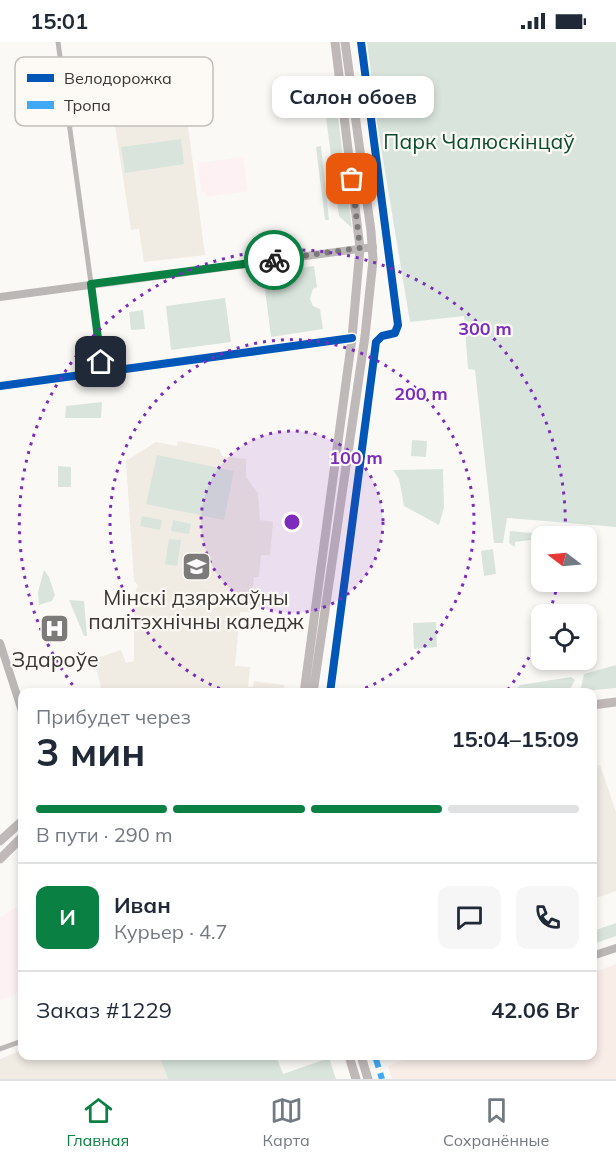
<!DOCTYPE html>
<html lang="ru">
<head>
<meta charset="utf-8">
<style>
  :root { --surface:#fff; --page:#f6f6f7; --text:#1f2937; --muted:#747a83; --line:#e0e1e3; --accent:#0b8043 }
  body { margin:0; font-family:Mulish,sans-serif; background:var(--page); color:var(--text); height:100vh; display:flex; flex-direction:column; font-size:22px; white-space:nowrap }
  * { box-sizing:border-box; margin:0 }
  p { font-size:20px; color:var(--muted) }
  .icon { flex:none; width:33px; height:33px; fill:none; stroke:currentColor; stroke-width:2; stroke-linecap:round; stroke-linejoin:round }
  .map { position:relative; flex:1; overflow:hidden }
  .drawer { position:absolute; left:18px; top:646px; width:579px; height:372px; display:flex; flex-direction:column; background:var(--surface); border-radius:12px; box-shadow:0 3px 9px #0003 }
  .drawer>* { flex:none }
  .needle { width:39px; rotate:286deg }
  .fabs { position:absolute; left:531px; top:484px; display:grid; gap:12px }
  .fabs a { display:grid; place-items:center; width:66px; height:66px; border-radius:12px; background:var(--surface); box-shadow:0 3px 9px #0003; font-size:30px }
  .pin { position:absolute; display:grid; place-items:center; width:51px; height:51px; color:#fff; margin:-26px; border-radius:12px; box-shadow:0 3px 9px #0006 }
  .courier { position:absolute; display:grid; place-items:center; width:60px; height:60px; margin:-30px; border:4px solid #0b8043; border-radius:50%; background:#fff; color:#222; box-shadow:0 2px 8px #0007 }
  .bubble { position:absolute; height:42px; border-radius:12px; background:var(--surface); box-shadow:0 3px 9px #0003; font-size:20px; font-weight:700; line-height:42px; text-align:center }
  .summary em { font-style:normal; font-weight:700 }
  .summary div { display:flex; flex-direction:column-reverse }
  .summary { display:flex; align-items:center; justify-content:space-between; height:102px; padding:0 18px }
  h1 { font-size:39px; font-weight:700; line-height:45px }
  .bar { display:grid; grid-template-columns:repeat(4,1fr); gap:9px 6px; align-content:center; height:72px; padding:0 18px }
  .bar i { height:8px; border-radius:4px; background:var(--line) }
  .bar .on { background:var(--accent) }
  .bar p { grid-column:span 4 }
  .line { display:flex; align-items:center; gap:15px; padding:0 18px; border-top:2px solid var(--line) }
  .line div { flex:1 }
  .round { display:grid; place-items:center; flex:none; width:63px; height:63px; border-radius:12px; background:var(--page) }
  .status { display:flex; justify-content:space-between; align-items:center; height:42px; padding:0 30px; background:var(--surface); direction:ltr }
  .status svg { height:16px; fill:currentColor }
  .tabs { display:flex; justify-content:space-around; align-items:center; height:84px; border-top:2px solid var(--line); background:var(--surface); font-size:16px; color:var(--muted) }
  .tabs a { display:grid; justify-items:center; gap:3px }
  .tabs .on { color:var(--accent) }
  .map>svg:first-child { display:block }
</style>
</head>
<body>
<div class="status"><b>15:01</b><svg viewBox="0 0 49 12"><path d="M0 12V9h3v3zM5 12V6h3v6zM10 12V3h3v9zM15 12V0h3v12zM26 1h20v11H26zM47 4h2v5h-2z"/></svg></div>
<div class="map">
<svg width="616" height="1037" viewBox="0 0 616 1037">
  <rect width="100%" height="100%" fill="#fbf9f6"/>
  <path fill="#f0ebe3" d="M182,39L205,213L144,220L139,187L131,188L110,50Z
    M178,399L219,407L222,414L246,417V435L258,451L260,478L273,480L270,513H261L259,535H254L250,570H240L235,624L250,625L248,645H253L254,639L284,643V651H94L102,649L94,617L121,608L126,621L134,619V553L138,543L134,539L126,419L156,400L177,404Z
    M600,723L616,770V849L593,857V725Z
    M22,1008V1014H159L168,1037H0V1017Z"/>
  <path fill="#fdf1f4" d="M243,115L248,149L206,155L205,150L201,151L198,121Z
    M22,861V949L0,959V876Z"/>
  <path fill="#f9ede8" d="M616,922V1037H392L388,1024L415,1014H592L593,931Z"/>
  <path fill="#d9e5dc" d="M367,0H616V485L507,476L503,501H494L475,328L468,327L464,274L410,280L378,87Z
    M338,75L352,186L339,174L326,76Z
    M181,97L184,122L125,131L121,105Z
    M321,104L329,178H325L316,105Z
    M314,224L317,245L313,247L310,257L313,264L320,267L323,287L271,295L263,232Z
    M225,256L231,300L171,308L166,264Z
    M143,268L145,287L131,288L129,270Z
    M102,360L101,376H65L66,364Z
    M412,398L427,399L426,415L411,414Z
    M157,413L234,429L224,478L146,462Z
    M58,424L71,425V445H58Z
    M443,427L444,466L439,483L404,464L399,437L393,428Z
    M142,474L162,478L160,488L140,484Z
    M173,478L191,482L189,492L171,489Z
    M510,489L554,493V495L515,500V505L509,501Z
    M169,497L181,498L177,524L165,522Z
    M493,507L496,532L484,534L481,509Z
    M44,528L49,535L55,553L52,559L39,563L38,550Z
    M69,558L84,559L87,594H84Z
    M436,580L437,605L414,607L413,581Z
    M616,623V646L584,649L581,646L584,632Z
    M571,635L575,638L568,651H512L520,643Z
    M616,881V894L593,902V889Z
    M159,1014H276L283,1032L329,1016L336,1037H168Z"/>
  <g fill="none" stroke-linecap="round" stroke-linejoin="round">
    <path stroke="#bdb8b8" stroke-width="5" d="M58,0L103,329
      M0,1007L22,999"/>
    <path stroke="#bcb7b7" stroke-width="8" d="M0,255L373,205
      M0,344L352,296
      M0,601L22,669
      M592,914L616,906"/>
    <path stroke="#c0b9ba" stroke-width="9" d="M304,651L352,296L360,206L335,0
      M313,651L365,294L373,218L371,189L345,0
      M592,663L616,660
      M0,799L22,779
      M0,817L22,795
      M349,1014L356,1037
      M361,1014L368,1037"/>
    <path stroke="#3fa9f5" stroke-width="6" stroke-dasharray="12 6" stroke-linecap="butt" d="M375,1014L382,1037"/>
    <defs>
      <path id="cycleway" d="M0,344L352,296
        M330,651L376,300L382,294L395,291L398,283L361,0"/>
    </defs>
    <use href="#cycleway" stroke="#fdf9f4" stroke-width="11"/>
    <use href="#cycleway" stroke="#0057b8" stroke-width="8"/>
  </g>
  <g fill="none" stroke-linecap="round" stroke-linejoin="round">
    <path stroke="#7d7b79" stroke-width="6" stroke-dasharray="0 10.8" d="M274,218L360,206L352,137"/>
    <path stroke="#0b8043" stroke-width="8" d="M101,320L91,242L274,218"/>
  </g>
  <circle cx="292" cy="480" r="91" fill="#7b2cbf" fill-opacity=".12"/>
  <g fill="none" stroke="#7b2cbf" stroke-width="3" stroke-dasharray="3 6">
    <circle cx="292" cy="480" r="91"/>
    <path d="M228 650A182 182 0 1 1 356 650"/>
    <path d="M558 541A273 273 0 0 1 549 571M541 591A273 273 0 0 1 506 650M78 650A273 273 0 1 1 565 494"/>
  </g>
  <defs>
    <symbol id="university-square" viewBox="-11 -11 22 22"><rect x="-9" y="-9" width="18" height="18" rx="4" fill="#7d7b79" stroke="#fdf9f4"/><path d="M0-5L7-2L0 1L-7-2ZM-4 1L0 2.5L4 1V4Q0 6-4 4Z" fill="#fff"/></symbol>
    <symbol id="hospital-square" viewBox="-11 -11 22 22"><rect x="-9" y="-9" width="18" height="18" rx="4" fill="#7d7b79" stroke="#fdf9f4"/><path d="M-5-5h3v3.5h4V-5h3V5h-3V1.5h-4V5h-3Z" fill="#fff"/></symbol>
  </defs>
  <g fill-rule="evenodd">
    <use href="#university-square" x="180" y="508" width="33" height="33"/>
    <use href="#hospital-square" x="38" y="570" width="33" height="33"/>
  </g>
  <g text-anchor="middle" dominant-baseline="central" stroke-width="4.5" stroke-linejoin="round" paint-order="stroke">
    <g font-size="21" fill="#0c4d32" stroke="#fdf9f4">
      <text x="479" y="99">Парк Чалюскінцаў</text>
    </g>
    <g font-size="21" fill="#393735" stroke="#fdf9f4">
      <text x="196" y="555">Мінскі дзяржаўны<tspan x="196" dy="24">палітэхнічны каледж</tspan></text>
      <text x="55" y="617">Здароўе</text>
    </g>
  </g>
  <rect x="15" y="15" width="198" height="69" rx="9" fill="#fdf9f4" stroke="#c2bfbb" stroke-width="1.5"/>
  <rect x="27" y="32" width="27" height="8" fill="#0057b8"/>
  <rect x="27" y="59" width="27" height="8" fill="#3fa9f5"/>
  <g font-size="16" fill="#393735">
    <text x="64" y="42">Велодорожка</text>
    <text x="64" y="69">Тропа</text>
  </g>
  <circle cx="292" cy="480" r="9" fill="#7b2cbf" stroke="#fdf9f4" stroke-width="3"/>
  <g font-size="18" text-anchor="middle" font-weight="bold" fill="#7b2cbf" stroke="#fdf9f4" stroke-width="4.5" stroke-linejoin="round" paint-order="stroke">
    <text x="485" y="293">300 m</text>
    <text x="421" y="358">200 m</text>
    <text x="356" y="422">100 m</text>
  </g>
</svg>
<div class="fabs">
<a><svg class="needle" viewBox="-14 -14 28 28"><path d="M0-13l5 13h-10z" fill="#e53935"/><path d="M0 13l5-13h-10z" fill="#747a83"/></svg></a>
<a><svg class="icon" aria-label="locate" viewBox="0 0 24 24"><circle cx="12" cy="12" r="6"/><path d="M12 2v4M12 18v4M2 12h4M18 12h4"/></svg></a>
</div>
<div class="pin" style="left:352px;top:137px;background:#ea580c"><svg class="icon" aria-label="bag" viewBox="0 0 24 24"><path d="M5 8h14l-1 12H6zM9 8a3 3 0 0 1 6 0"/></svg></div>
<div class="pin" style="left:101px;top:320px;background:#1f2937"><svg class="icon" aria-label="home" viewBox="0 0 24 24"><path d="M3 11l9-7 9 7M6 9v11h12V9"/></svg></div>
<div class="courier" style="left:274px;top:218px"><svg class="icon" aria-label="bike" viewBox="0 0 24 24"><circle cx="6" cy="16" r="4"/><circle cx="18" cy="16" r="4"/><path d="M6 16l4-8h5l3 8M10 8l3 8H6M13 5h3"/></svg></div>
<div class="bubble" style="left:272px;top:34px;width:162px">Салон обоев</div>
<section class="drawer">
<div class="summary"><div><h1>3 мин</h1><p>Прибудет через</p></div><em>15:04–15:09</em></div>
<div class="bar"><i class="on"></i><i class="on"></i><i class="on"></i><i></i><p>В пути · 290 m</p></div>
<div class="line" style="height:108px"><b class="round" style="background:var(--accent);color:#fff">И</b><div><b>Иван</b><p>Курьер · 4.7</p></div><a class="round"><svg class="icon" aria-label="chat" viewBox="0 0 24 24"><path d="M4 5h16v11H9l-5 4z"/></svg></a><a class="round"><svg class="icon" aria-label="phone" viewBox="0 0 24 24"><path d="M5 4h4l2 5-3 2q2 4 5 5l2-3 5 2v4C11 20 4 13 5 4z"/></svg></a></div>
<div class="line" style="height:78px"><div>Заказ #1229</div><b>42.06 Br</b></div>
</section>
</div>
<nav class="tabs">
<a class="on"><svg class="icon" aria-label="home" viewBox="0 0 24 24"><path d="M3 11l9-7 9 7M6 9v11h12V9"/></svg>Главная</a>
<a><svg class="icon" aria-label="map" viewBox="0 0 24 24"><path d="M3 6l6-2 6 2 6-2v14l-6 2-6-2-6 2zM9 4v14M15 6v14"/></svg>Карта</a>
<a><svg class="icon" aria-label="saved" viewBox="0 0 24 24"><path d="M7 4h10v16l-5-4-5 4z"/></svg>Сохранённые</a>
</nav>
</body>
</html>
